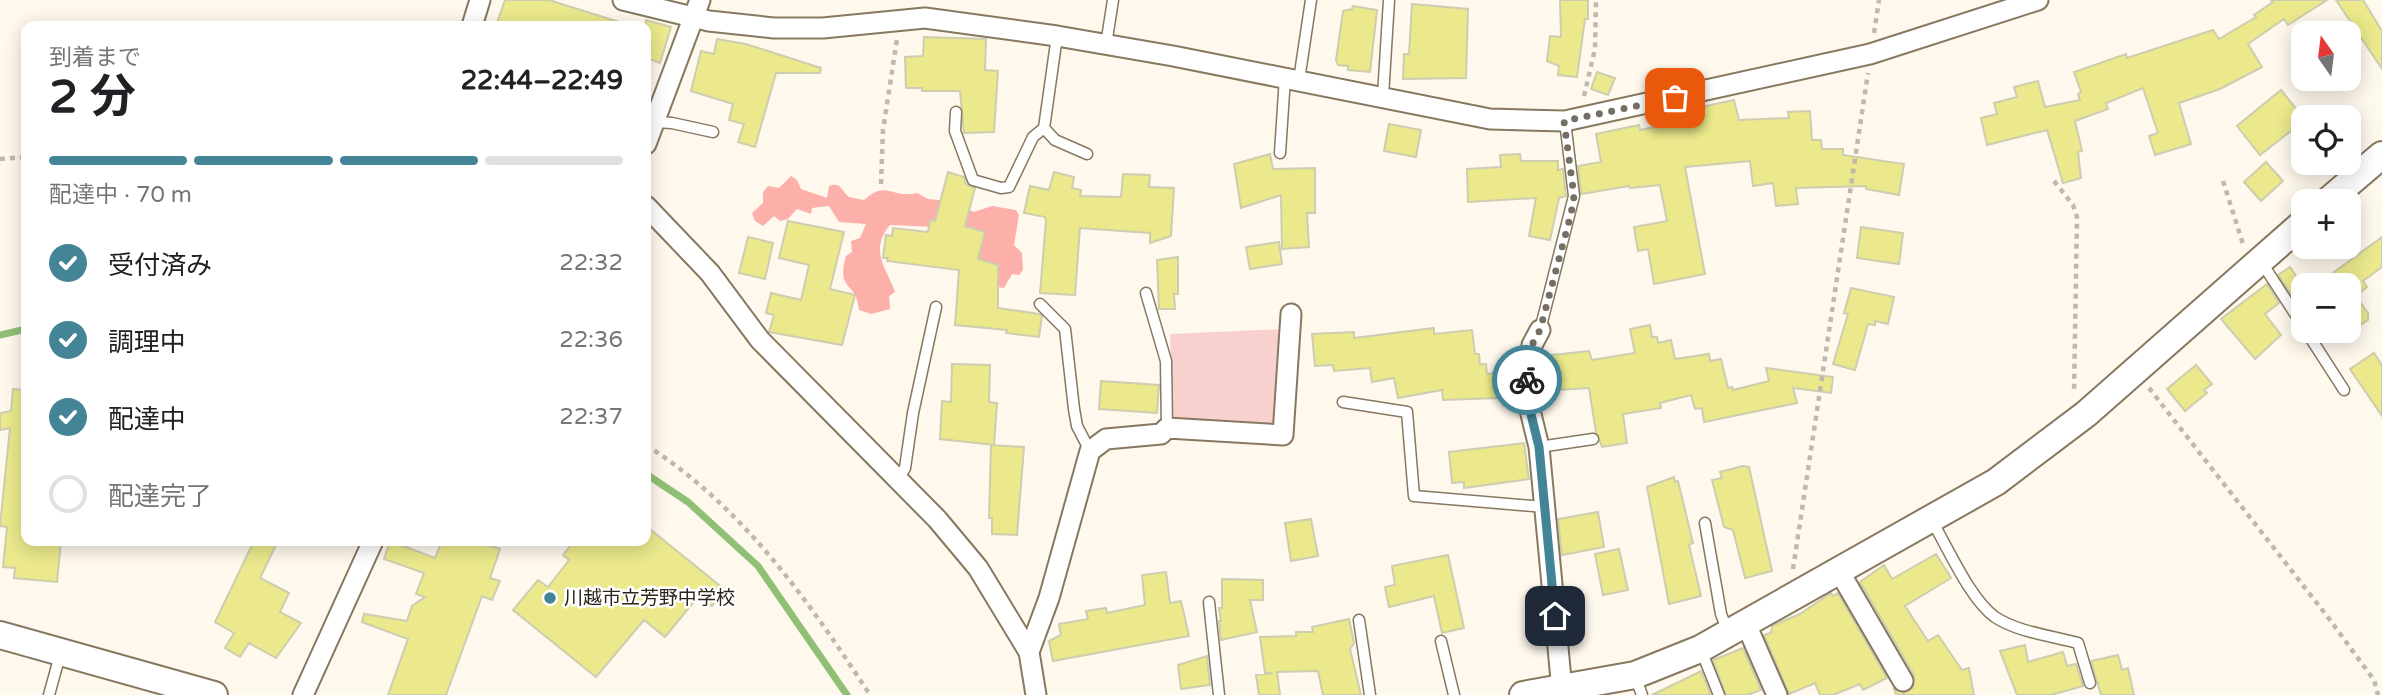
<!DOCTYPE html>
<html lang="ja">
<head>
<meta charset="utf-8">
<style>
  :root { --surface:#fff; --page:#f6f6f6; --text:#202124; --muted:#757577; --line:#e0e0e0; --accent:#438496 }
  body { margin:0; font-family:"Varela Round","Noto Sans JP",sans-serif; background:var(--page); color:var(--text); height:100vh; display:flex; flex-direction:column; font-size:26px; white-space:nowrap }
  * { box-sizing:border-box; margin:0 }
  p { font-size:23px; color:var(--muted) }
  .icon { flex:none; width:38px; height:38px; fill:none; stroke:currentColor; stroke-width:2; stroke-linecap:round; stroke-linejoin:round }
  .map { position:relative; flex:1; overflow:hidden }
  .sheet { position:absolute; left:21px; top:21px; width:630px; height:525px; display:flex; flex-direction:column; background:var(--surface); border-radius:14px; box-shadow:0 4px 18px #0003 }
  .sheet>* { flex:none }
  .needle { width:46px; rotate:346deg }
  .controls { position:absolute; left:2291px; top:21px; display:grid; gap:14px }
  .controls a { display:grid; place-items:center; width:70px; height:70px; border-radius:14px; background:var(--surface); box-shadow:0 4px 18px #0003; font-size:35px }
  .pin { position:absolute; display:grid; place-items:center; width:60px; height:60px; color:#fff; margin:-30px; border-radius:14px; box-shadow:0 4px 10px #0006 }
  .courier { position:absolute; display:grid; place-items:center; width:70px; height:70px; margin:-35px; border:5px solid #438496; border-radius:50%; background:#fff; color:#222; box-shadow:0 2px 9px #0007 }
  .head em { font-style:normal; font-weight:700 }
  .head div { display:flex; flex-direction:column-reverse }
  .head { display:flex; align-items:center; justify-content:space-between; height:119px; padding:0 28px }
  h1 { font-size:46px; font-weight:700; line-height:52px }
  .bar { display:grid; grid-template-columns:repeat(4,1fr); gap:10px 7px; align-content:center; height:84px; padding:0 28px }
  .bar i { height:9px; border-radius:5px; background:var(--line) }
  .bar .active { background:var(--accent) }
  .bar p { grid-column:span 4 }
  ol { padding:0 28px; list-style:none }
  li { display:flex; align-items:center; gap:21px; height:77px }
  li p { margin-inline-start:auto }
  li .icon { padding:7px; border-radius:50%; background:var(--accent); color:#fff; stroke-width:4 }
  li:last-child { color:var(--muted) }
  li i { width:38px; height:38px; border:4px solid var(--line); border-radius:50% }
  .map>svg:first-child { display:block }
</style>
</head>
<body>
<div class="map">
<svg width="2382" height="695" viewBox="0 0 2382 695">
  <rect width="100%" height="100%" fill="#fef8ed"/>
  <path fill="#f8d1ce" d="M1285,329L1279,427L1173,422L1170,334Z"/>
  <path fill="#fdafaa" d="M791,176L797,180L801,189L827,198L829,186C842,181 841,192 849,197L864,200C887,179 891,199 917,193L928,199L949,201L974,212L992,206L1016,210L1019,215L1014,245L1022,253L1023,270L1019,275L1012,274L1004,288L992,286L937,227L890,225C869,251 886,267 895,292L889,296L890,309L871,314L859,310C856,279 836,293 846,256L852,252L851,241L860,238L866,224L839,222L829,206L812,208L811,214L797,209L788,219L780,221L774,216L763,226L755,221L752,213L763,203V192L768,186L779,188Z"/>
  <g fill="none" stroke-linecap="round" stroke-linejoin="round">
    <path stroke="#90c075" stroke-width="7" d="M0,335L26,329
      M646,474L688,502L758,566L847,695"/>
  </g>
  <path fill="#ebe98c" stroke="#cdcdaf" stroke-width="2" d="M505,0H549L619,22L618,26H496Z
    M1560,0H1588V19H1585L1577,77L1558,75L1559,66L1547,61L1550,36L1561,37Z
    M2271,0H2327L2288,25L2284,19L2248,44L2262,67L2220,89L2179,103L2191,144L2155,155L2149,136L2158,133L2143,88L2106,103L2108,109L2075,121L2082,151L2078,152L2081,178L2063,183L2047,130L1987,145L1981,118L1997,114L1994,103L2017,97L2014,87L2038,81L2045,107L2080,100L2078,94L2081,92L2074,72L2126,54L2127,58L2213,30L2219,39L2256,17L2254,15L2273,2Z
    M2336,0H2363L2382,31V69Z
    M1412,4L1468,9L1466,78L1403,79L1404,54H1409Z
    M1353,6L1377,10L1370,72L1348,70V66L1338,65L1336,60L1343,11L1352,9Z
    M646,20L671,27L660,63L646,58Z
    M924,37L986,39L985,70L998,71L994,132L964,133L960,91H922V88H906L905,57L923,56Z
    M717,39L746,44L821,68L820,73H776L755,147L738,142L744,124L729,120L733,104L691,91L701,51L714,54Z
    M1597,72L1615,78L1608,95L1591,89Z
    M2281,90L2303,117V145L2291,131L2260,155L2237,126Z
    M1734,100L1739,120L1789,118L1788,112L1810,111L1812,140H1821L1822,149H1843V155L1904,164L1899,195L1866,189V186L1796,188L1798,204L1776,206L1773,183L1753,186L1750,161L1685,167L1705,274L1654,284L1648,249L1638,251L1634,227L1667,221L1660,185L1630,188L1629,186L1581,194L1578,166L1601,162L1596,134L1639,125L1640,130L1682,121L1665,115Z
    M1389,124L1421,130L1416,157L1384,151Z
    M1270,154L1273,169L1315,168V213H1307L1309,247L1282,249L1281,195L1241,208L1234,164Z
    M1520,154L1521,161H1558V170L1563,169L1566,196L1559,198L1550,240L1529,236L1536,198L1468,202L1467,169L1501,167L1500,155Z
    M2266,162L2283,181L2261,201L2244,182Z
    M948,172L964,177L966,184L975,188L965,226L985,232L978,259L998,265V308L1039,314L1042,316L1039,337L1006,333L1007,330L955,325L959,270L887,261L888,258H883L886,235L892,236L893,228L928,232L930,220L935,221Z
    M1054,172L1074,177L1072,188L1081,190L1080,196L1121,197L1123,174L1150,175L1149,187L1174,188L1171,236L1150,243V233L1080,228L1075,295L1040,293L1046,221L1045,217L1024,213L1030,186L1049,190Z
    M788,221L844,232L830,289L855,295L842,345L769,332L774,315L766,313L771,293L801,300L809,265L779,258Z
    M1861,227L1903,233L1899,264L1857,258Z
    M748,237L773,243L765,279L739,273Z
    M2382,237V267L2363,281L2367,287L2356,296L2368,313V320L2348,333V285H2336L2330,275Z
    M1279,242L1282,264L1250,269L1246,247Z
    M1178,257V294H1174L1175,309H1159L1157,260Z
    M2290,267L2302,285L2291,294L2278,275Z
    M2267,284L2279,303L2265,314L2281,335L2255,359L2221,319Z
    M1851,288L1894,297L1888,324L1875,321V325L1868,324L1855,370L1833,364L1848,314L1844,313Z
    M1650,325L1652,337H1657L1658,343L1671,340L1675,359L1709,354L1710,361L1721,359L1728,388L1732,387L1733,390L1769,381L1766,368L1833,377L1831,393L1793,388L1797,403L1704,422L1702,408L1695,409L1691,395L1660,403L1661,408L1623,414L1627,443L1602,447L1596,432L1589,388L1542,391L1543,356L1589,351L1592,360L1635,353L1630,329Z
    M1434,328V334L1472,330L1475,354H1479L1480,364H1486L1487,374L1496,373L1499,398L1443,400L1442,390L1398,398L1394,378L1372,382L1370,368L1334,371L1333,365L1315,366L1312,334L1354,332V338Z
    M2374,353L2382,365V416L2350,369Z
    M952,364L990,365L989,402L997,403L994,445L940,439L942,401L951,402Z
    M2196,365L2212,384L2204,390L2207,393L2185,411L2167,389Z
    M1101,381L1159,385L1157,413L1099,409Z
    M13,389L26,390V541H61L57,582L14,578L15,568L3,567L7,527L0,526L10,428L0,430V413L11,411Z
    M1524,443L1529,479L1464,488V482L1452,483L1449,452Z
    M991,445L1024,447L1017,535L992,534V518H989Z
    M1743,466L1749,467L1772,571L1745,578L1733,530L1724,527L1712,480L1722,478L1720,472Z
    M1674,477L1675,482L1678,481L1693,543L1689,545L1701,596L1669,604L1647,487Z
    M1598,512L1604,547L1562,555L1558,519Z
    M1311,519L1318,556L1291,561L1285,523Z
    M646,526L724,589L712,606L697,598L665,637L644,620L596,677L513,610L538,580L548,587L569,560L563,555L574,541H646Z
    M254,541H278L260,578L289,593L280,612L301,623L276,658L249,643L240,657L225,648L234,633L215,622Z
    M390,541L435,558L442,541H478L500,549L490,578L500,581L492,600L482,596L446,695H388L408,639L362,622L364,614L407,621L412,606L425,597L416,594L424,573L384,559Z
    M1619,549L1628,590L1603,595L1595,554Z
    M1936,554L1951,578L1905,606L1928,641L1938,635L1962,670L1969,668L1974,695H1896L1894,689L1904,693L1913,688L1914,675L1860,582L1884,565L1892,579Z
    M1448,555L1464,628L1442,633L1434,596L1389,607L1385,587L1395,585L1392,566Z
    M1166,572L1170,603L1181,601L1189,636L1053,661L1049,641L1061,635L1059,624L1088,619L1086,611L1106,608L1107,613L1145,605L1142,575Z
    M1222,579L1263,580V600H1250L1257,632L1221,640L1219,621H1221L1219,608H1222Z
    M1831,593L1833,596L1838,593L1887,678L1863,690L1860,684L1833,695H1820L1815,683L1789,694L1764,635L1771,633L1772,626L1800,614Z
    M1349,619L1354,643L1350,649L1361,695H1323L1318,671L1277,672L1280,695H1259L1256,675L1272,673H1265L1260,637L1296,636V632H1313L1312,627Z
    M2025,645L2028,662L2063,652L2067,666L2076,664L2083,686L2051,695H2017L2000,651Z
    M1743,648L1761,690L1747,695H1726L1713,660Z
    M2118,655L2122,670L2128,668L2134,695H2101L2091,661Z
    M1207,656L1210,685L1181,689L1178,665Z
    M1701,671L1711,695H1652Z"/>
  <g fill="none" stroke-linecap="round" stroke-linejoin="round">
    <defs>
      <path id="lane" d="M1057,36L1044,128L1055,140L1087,154
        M1106,45L1113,0
        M1299,80L1311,0
        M1383,96L1389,0
        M956,112L955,131L973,180L1001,188L1009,187L1033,137L1044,128
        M655,122L672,123L713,132
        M1280,153L1285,77
        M2262,263L2303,326
        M1146,293L1166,361L1167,428
        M1040,304L1065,329L1074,409L1077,426L1090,451
        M1540,330L1574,196L1565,121
        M2306,331L2344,390
        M1343,402L1407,412L1414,496L1545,507
        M1539,447L1593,439
        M898,479L905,468L913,413L936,307
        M1932,521C1948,548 1970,599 1995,617C2017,632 2053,636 2078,643L2090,683
        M1705,523L1721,614L1728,632
        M1209,602L1219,695
        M1359,620L1370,695
        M1441,641L1454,695
        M1701,650L1719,695
        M1635,676L1642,695
        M49,695L60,655"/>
      <path id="street" d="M623,0L709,21L774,28H823L925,18L1057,36L1173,56L1490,119L1565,121L1870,54L2038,0
        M472,26L480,0
        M646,144L700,0
        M646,206L710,273L760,340L937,519L978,568L1029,652L1036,695
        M1540,330L1532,345L1527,398L1539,447L1562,690
        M1839,571L1903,681
        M1746,624L1777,695
        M1029,652L1049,598L1090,451L1106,439L1161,434L1167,428L1283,435L1291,314
        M303,695L373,541"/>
      <path id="secondary" d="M2328,201L2382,155
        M0,635L214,695
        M1523,695L1635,675L1700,649L1996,482L2086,414L2303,223"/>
    </defs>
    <use href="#lane" stroke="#87785f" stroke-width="13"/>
    <use href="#street" stroke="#87785f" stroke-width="23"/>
    <use href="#secondary" stroke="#87785f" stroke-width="30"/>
    <path stroke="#beb8ad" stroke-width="4.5" stroke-dasharray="5 5" stroke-linecap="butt" d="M1874,33L1879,0
      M1584,96L1595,49L1596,0
      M0,159L26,157
      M2054,181L2073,205L2077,217L2074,393
      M2223,181L2243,244
      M881,184L883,130L897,39
      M2149,388L2327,616L2374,680L2378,695
      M646,445C743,507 808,600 870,695
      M1793,569L1868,73"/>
    <use href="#lane" stroke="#fff" stroke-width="10"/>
    <use href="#street" stroke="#fff" stroke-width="19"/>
    <use href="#secondary" stroke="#fff" stroke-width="26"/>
  </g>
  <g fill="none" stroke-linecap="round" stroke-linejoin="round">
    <path stroke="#746e64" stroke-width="7" stroke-dasharray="0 12.6" d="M1527,380L1532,345L1540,330L1571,214L1574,196L1564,121L1675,98"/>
    <path stroke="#438496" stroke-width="9" d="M1527,380V398L1539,447L1555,616"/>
  </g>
  <circle fill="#438496" stroke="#fff" stroke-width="2.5" cx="550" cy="598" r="7"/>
  <g text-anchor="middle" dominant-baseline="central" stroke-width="5" stroke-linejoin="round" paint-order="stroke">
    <g font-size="19" fill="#2a241a" stroke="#fff" text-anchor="start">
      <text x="564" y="598">川越市立芳野中学校</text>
    </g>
  </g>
</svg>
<div class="controls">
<a><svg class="needle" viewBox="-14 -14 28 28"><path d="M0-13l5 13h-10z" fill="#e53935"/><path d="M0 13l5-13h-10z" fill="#757577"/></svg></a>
<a><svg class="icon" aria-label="locate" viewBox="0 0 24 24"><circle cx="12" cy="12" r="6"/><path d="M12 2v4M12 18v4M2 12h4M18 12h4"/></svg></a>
<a>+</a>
<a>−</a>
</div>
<div class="pin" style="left:1675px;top:98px;background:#ea580c"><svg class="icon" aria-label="bag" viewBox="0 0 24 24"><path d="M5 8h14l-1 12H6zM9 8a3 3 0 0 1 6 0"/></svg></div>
<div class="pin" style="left:1555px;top:616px;background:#1f2937"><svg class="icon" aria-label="home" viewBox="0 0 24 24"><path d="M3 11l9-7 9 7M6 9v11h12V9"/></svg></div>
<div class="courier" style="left:1527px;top:380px"><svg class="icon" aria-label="bike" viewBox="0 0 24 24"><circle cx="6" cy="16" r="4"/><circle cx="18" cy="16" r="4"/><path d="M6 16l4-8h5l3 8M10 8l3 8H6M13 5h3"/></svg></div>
<section class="sheet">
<div class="head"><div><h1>2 分</h1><p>到着まで</p></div><em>22:44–22:49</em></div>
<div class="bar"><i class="active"></i><i class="active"></i><i class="active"></i><i></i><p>配達中 · 70 m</p></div>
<ol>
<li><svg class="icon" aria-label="check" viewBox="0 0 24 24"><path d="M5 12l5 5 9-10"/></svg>受付済み<p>22:32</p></li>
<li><svg class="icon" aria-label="check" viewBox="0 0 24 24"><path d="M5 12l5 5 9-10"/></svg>調理中<p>22:36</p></li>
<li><svg class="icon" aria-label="check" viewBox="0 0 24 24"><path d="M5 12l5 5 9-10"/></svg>配達中<p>22:37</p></li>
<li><i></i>配達完了</li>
</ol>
</section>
</div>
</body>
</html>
